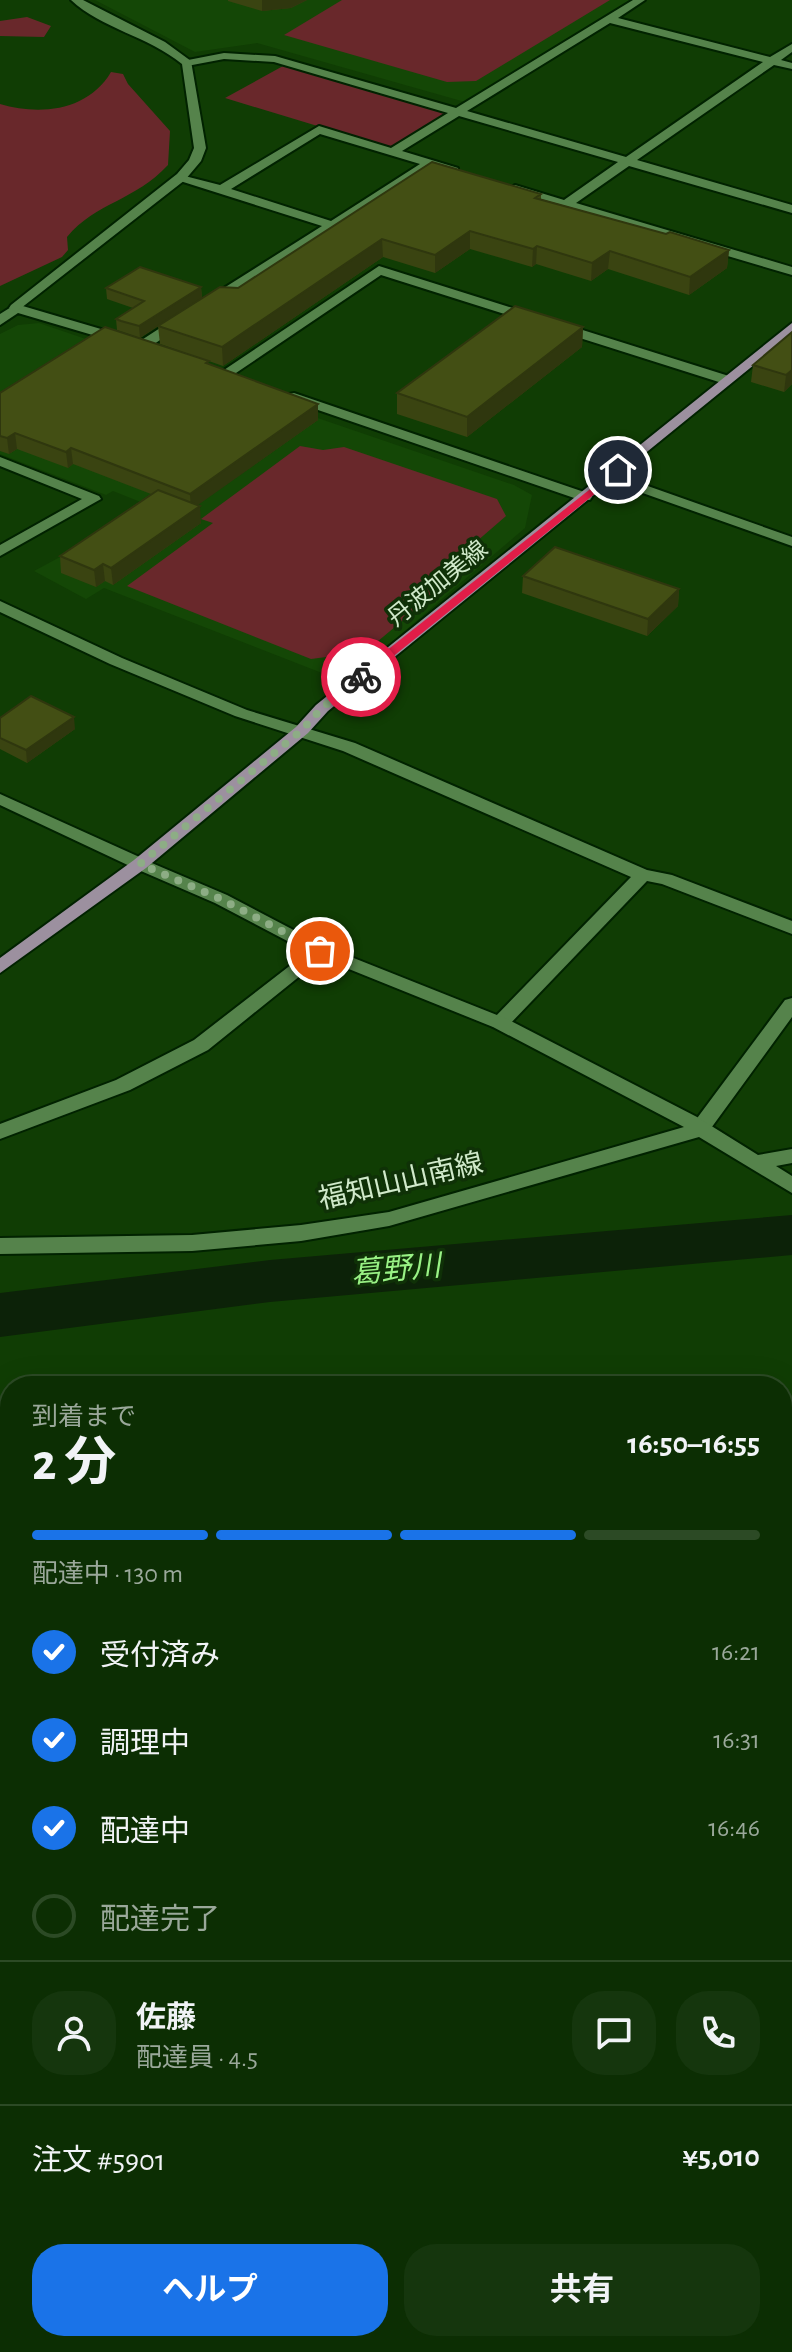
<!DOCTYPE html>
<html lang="ja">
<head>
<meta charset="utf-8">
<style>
  :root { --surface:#0c2e03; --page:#15360d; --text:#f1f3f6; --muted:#9aa89a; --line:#2c4a25; --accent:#1a73e8 }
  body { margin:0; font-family:"Alegreya Sans","Noto Sans JP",sans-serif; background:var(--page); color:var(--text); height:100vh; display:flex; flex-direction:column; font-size:30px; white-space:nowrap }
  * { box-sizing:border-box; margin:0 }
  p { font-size:26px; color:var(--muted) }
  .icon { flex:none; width:44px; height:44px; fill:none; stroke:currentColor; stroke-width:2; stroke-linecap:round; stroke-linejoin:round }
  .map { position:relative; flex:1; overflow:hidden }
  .side { position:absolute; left:0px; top:1376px; width:792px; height:976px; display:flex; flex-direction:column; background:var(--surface); border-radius:32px 32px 0 0; box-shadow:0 8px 32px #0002,0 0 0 2px var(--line) }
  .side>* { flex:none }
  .pin { position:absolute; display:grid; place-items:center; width:68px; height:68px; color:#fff; margin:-34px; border:4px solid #fff; border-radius:50%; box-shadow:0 2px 8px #0007 }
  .courier { position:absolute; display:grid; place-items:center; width:80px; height:80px; margin:-40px; border:6px solid #e11d48; border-radius:50%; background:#fff; color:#222; box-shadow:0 2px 10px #0007 }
  .summary em { font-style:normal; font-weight:700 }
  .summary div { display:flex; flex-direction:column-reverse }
  .summary { display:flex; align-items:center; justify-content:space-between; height:136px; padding:0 32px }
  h1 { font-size:52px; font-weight:700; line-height:60px }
  .bar { display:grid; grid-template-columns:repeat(4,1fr); gap:12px 8px; align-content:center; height:96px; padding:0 32px }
  .bar i { height:10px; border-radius:6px; background:var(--line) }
  .bar .selected { background:var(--accent) }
  .bar p { grid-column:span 4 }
  .line { display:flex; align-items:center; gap:20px; padding:0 32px; border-top:2px solid var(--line) }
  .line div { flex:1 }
  .round { display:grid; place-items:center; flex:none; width:84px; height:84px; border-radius:32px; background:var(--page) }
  ol { padding:0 32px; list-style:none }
  li { display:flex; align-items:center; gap:24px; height:88px }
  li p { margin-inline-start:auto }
  li .icon { padding:8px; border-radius:50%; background:var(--accent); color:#fff; stroke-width:4 }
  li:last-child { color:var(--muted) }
  li i { width:44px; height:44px; border:4px solid var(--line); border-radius:50% }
  .primary-button { display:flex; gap:16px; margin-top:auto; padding:16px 32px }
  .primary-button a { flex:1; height:92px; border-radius:32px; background:var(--accent); color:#fff; font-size:32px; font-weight:700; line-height:92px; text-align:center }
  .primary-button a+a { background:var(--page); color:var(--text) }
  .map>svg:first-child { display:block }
</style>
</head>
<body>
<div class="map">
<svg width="792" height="2352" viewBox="0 0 792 2352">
  <rect width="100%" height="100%" fill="#103d04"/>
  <path fill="#144706" d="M95,0H633L465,102L257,43L195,52Z
    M39,323L514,485L532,495L525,528L345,682L104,588L86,599L34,571L153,507L113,491L106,495L0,454V334L18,325Z"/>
  <path fill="#69282b" d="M342,0H610L476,81L447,82L284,35Z
    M27,17L51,26L44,37L0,36V21Z
    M283,66L446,113L390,148L225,98Z
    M111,72L123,74L128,84L170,131L168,165C135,201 96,202 67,237L68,250L62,257L0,286V104C40,116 88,111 111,72Z
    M300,446L323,450L344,447L497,499L506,516L469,548L482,554L365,652L311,659L127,586L213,523L201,519Z"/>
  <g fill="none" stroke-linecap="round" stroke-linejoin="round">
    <path fill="#0c2208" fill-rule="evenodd" d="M792,1215V1255L270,1302L0,1337V1293L270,1260Z"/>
    <defs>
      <path id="street" d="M633,0H645L618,18L770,57L792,44V52L781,60L792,63V69L774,65L637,160L792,205V213L629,166L576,203L792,267V275L511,192L509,189L515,185L564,200L618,162L459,116L402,151L458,168V174L431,168L218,304H208V298L322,226L177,180V174L220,185L319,126L391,148L448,113L274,62L224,59L187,66L183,65V61L224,53L275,56L456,108ZM610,23L763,62L626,157L467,111ZM320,134L420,164L331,221L231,189Z
        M379,266L732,377L734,380L722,383L381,275L230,377L218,374Z
        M16,304L128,337L130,340L123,344L18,313L0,325V314Z
        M177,317L189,320L147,349H137V343Z
        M294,393L590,494L592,497L590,500H580L289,400V394Z
        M0,457L99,496L101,499L0,556V545L82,499L0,466Z
        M611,473L792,537V546L606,480V474Z
        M0,601L122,658L247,710L355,743L647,870L672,875L792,921V934L662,884L647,881L507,1027H493L491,1023L493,1019L631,877L343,751L235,716L110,664L0,612Z
        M0,794L146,860L149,864L146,868H134L0,805Z
        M320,945L329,951L326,955L208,1050L130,1090L0,1139V1124L116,1080L194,1040L314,947Z
        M792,998V1017L706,1135H692L689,1130L692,1125L785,1000Z
        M792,1494V1522L782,1528V1500Z
        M0,1826L10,1830V1857L0,1852Z
        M782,2313L792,2318V2349L778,2342H782Z
        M43,2342H92L87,2352H39Z"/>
      <path id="secondary" d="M71,0H83L165,42L191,61L206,148L201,161L185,180L16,312L9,308L11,305L177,174L189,160L194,148L182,64C148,36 102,29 71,0Z
        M140,858L227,895L326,947L507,1019L697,1117L758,1155L792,1149V1163L776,1166L792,1176V1193L699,1137L389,1226L301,1241L192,1251L0,1254V1238L192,1235L301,1225L389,1212L684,1127L493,1027L314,955L215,903L134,868L131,864L134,860Z"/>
      <path id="primary" d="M792,323V334L328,711L308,733L146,868L0,973V958L134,860L296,727L316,705Z"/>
    </defs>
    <use href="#street" stroke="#012200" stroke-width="4"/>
    <use href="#secondary" stroke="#012200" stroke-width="4"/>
    <use href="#primary" stroke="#012200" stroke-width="4"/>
    <use href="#street" fill="#55834b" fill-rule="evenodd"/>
    <use href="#secondary" fill="#55834b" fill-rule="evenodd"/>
    <use href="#primary" fill="#9c909f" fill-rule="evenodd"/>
  </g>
  <path fill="#3a4411" d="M228,0H307L291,8L262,11L228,1Z
    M432,162L541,194V199L666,234L729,250L727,268L689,295L608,269L591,281L536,264L532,267L470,249L435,273L383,257L223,366L160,344L158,326L176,314L140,338L117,330L116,319L133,308L107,299L106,288L201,287L202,298L238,288Z
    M583,327L582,347L467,437L397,414V393Z
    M792,332V384L784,392L751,382L753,365Z
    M209,364L318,420L197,505L201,523L113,585L105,581L96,587L61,573L60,556L151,494L73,464L68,468L17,449L9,454L0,451V393Z
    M523,576L679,589L678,606L647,636L522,593Z
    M0,718L75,729L27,763L0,749Z"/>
  <path fill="#2f370e" d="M262,0H307L291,8L262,11Z
    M470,231V249L435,273V255Z
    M382,239L383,257L223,366L222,347Z
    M537,246L536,264L532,267L533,249Z
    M729,250L727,268L689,295L690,277Z
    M610,251L608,269L591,281L592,263Z
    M201,287L202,298L140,338L139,326Z
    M583,327L582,347L467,437V417Z
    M792,370V384L784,392L786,375Z
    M318,404V420L191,510L190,494Z
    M15,433L17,449L9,454L7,438Z
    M71,448L73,464L68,468L66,452Z
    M200,506L201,523L113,585L111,568Z
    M103,564L105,581L96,587L94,570Z
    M679,589L678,606L647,636L648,619Z
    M74,717L75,729L27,763L26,750Z"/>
  <path fill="#434f14" stroke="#2f370e" stroke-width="2" d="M432,162L541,194L535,198L666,234L670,232L729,250L690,277L610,251L592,263L537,246L533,249L470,231L435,255L382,239L222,347L158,326L220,287L238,288Z
    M140,267L201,287L139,326L121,321L116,319L144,301L106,288Z
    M515,306L583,327L467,417L397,393Z
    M105,327L209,361L206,363L318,404L190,494L71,448L66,452L15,433L7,438L0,436V393Z
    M792,332V370L786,375L753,365Z
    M158,490L200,506L111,568L103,564L94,570L60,556Z
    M555,547L679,589L648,619L523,576Z
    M31,696L74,717L26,750L0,738V718Z"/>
  <path fill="#e11d48" d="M618,467L622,472L365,679H357V674Z"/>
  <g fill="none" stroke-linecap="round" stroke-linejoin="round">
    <path stroke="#8dad85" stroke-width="8" stroke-dasharray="0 14.4" d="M320,951L221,899L140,864L302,730L322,708L361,677"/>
  </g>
  <g text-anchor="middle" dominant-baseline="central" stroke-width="7" stroke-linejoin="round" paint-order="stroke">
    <g font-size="24" fill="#d0e9ca" stroke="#0f3107">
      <text transform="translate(438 584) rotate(-39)">丹波加美線</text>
    </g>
    <g font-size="28" fill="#d0e9ca" stroke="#0f3107">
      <text transform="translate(401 1182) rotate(-13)">福知山山南線</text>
    </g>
    <g font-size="30" font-style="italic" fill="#99f285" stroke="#0f3107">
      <text transform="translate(396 1270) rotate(-5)">葛野川</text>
    </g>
  </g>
</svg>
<div class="pin" style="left:320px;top:951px;background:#ea580c"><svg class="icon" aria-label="bag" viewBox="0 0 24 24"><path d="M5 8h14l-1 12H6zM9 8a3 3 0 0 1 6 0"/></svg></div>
<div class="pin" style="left:618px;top:470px;background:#1f2937"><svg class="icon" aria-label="home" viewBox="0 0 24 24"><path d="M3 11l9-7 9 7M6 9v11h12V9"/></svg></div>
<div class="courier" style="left:361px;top:677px"><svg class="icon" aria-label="bike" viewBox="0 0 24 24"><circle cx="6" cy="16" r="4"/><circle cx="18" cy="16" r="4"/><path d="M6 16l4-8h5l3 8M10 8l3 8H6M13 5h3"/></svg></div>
<section class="side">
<div class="summary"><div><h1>2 分</h1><p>到着まで</p></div><em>16:50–16:55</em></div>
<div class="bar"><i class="selected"></i><i class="selected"></i><i class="selected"></i><i></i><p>配達中 · 130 m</p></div>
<ol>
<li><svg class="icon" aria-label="check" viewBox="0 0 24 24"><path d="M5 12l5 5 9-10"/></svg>受付済み<p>16:21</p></li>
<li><svg class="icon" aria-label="check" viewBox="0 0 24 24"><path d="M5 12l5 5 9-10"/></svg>調理中<p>16:31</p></li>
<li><svg class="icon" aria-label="check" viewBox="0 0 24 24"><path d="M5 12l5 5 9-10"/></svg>配達中<p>16:46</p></li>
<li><i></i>配達完了</li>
</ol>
<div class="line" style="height:144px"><a class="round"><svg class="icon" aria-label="person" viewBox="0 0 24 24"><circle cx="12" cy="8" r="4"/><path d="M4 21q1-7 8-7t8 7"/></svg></a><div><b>佐藤</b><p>配達員 · 4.5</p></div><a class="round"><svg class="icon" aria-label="chat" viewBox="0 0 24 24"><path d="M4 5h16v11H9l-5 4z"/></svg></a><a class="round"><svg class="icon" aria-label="phone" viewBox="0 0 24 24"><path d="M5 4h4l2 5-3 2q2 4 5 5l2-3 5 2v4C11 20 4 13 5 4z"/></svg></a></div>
<div class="line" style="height:104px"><div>注文 #5901</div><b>¥5,010</b></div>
<div class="primary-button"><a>ヘルプ</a><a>共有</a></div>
</section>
</div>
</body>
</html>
